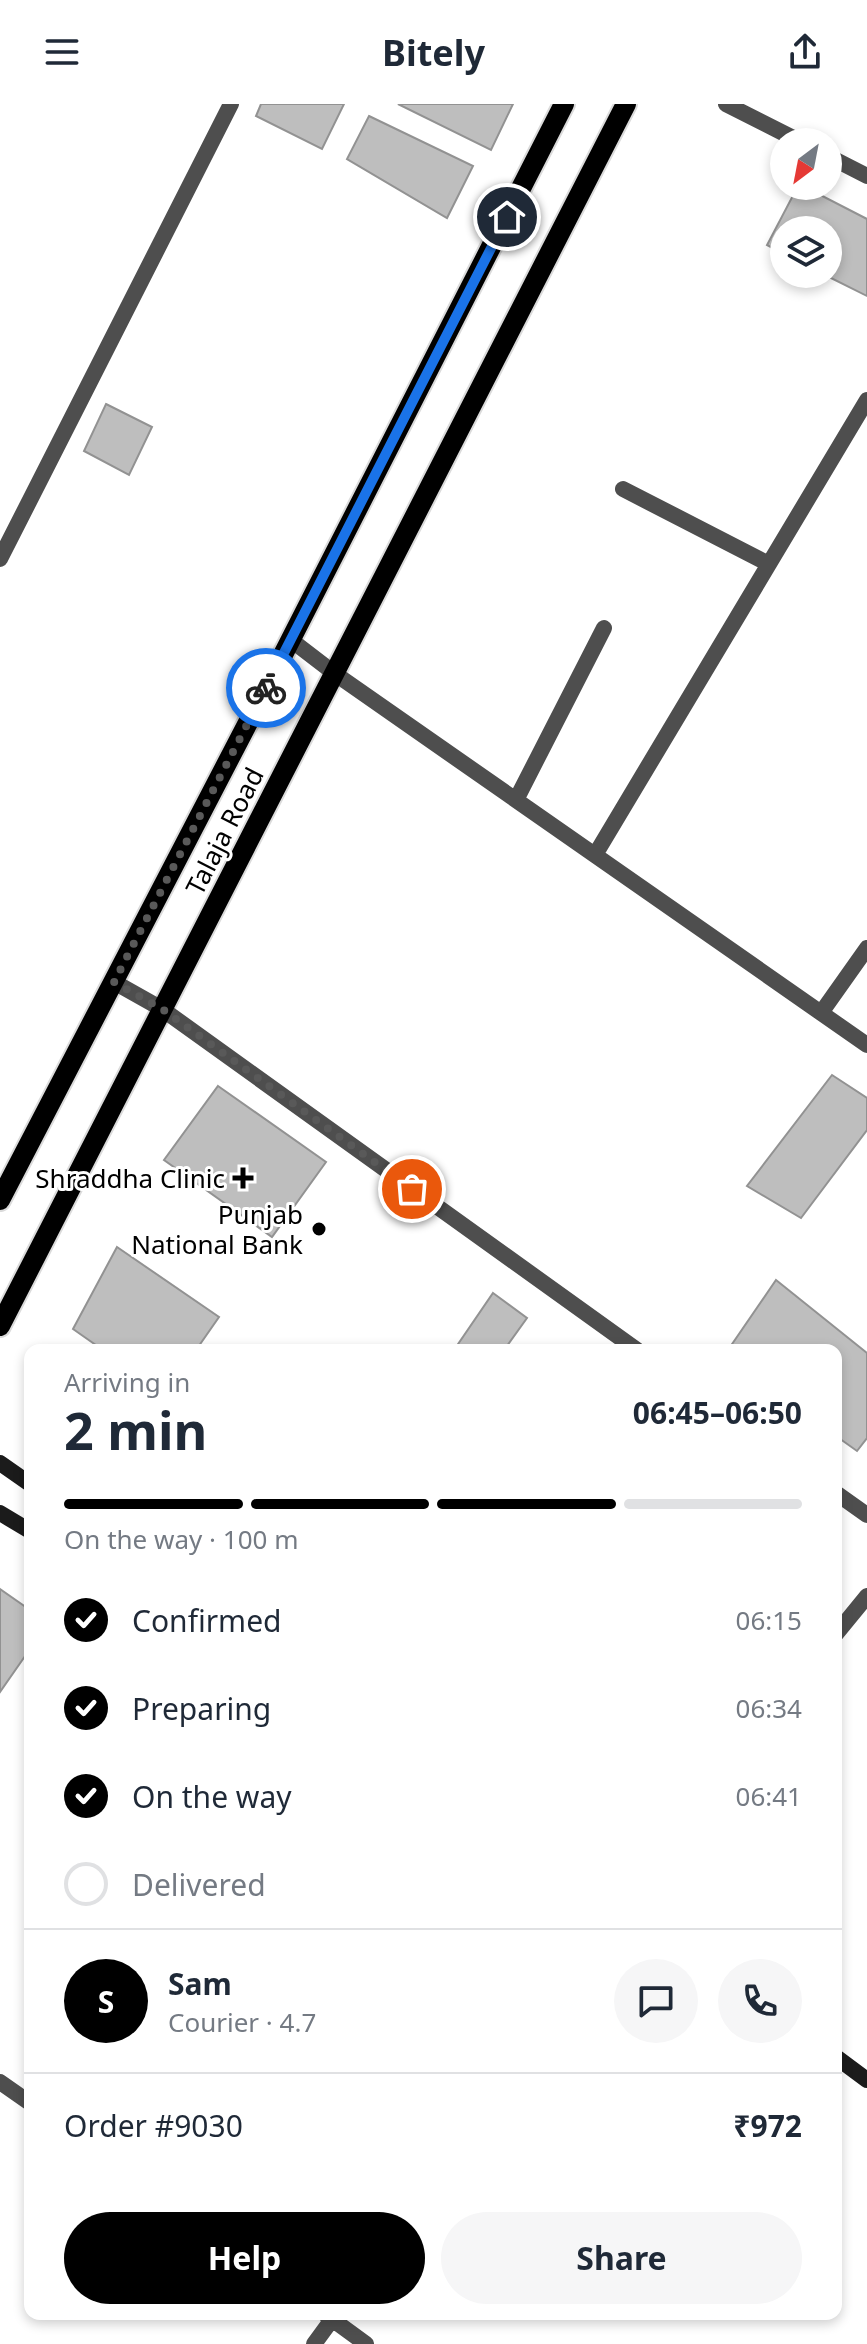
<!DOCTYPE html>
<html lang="en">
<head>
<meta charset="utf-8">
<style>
  :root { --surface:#fff; --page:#f6f6f7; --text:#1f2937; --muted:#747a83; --line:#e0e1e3; --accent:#000 }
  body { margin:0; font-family:"Noto Sans",sans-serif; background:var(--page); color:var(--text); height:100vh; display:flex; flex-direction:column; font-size:30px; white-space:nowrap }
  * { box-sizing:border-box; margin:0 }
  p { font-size:26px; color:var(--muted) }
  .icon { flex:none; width:44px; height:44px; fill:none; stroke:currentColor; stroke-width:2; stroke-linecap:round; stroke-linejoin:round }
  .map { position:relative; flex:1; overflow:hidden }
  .sheet { position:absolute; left:24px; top:1240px; width:818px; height:976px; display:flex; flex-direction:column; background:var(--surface); border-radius:16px; box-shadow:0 4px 12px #0003 }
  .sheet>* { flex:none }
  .needle { width:52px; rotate:212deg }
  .fabs { position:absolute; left:770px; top:24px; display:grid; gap:16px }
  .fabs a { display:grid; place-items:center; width:72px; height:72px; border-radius:50%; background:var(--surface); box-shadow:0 4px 12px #0003; font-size:40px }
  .pin { position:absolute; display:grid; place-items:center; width:68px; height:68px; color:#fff; margin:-34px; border:4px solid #fff; border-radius:50%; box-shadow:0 2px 8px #0007 }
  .courier { position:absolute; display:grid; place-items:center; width:80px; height:80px; margin:-40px; border:6px solid #1a73e8; border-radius:50%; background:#fff; color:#222; box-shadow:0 2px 10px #0007 }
  .head em { font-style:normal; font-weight:700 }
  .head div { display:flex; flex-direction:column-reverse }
  .head { display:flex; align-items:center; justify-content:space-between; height:136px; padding:0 40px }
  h1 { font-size:52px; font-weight:700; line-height:60px }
  .bar { display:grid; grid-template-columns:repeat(4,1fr); gap:12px 8px; align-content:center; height:96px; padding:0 40px }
  .bar i { height:10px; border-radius:6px; background:var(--line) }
  .bar .active { background:var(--accent) }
  .bar p { grid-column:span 4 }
  .line { display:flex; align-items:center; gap:20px; padding:0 40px; border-top:2px solid var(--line) }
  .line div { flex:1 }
  .round { display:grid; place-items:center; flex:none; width:84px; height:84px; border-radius:42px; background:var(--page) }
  ol { padding:0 40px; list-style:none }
  li { display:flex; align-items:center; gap:24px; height:88px }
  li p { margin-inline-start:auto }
  li .icon { padding:8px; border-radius:50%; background:var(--accent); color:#fff; stroke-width:4 }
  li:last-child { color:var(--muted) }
  li i { width:44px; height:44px; border:4px solid var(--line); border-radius:50% }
  .primary-button { display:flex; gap:16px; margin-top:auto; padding:16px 40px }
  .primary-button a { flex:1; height:92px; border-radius:48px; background:var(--accent); color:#fff; font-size:32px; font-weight:700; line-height:92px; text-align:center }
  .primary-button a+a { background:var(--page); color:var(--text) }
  header { display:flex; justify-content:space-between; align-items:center; height:104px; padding:0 40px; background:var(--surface); font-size:36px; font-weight:700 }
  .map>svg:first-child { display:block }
</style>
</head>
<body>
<header><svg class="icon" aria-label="menu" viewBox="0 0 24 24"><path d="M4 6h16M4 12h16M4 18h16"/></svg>Bitely<svg class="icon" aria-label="share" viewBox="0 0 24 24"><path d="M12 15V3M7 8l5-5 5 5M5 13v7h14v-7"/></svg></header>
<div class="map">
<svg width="867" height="2240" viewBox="0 0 867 2240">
  <rect width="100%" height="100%" fill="#fff"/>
  <path fill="#bebebe" stroke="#929292" stroke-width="2" d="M261,0H344L322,45L256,12Z
    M398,0H513L491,46Z
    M369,12L473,62L447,114L347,55Z
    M798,82H803L867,115V192L823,170H828V126H784V150L767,141Z
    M106,300L152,323L129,371L84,347Z
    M832,971L867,994V1026L801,1114L747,1082Z
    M218,982L326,1058L272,1133L164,1056Z
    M117,1143L219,1213L196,1246H103L73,1225Z
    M776,1176L867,1249V1334L857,1347L836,1332V1246H728Z
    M493,1189L527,1214L504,1246H454Z
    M0,1485L30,1506V1545L0,1588Z"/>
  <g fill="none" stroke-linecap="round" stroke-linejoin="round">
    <defs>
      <path id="primary" d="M0,1096L266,584L564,0
        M0,1222L626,0"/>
    </defs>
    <use href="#primary" stroke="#dbdbdb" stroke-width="24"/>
    <path stroke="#4e4e4e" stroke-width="16" d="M726,0L801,38
      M828,52L867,72
      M623,385L769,460
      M0,455L231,0
      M291,536L334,569L867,941
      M516,696L604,524
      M595,751L867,296
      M114,878L162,905L637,1246
      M821,909L867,844
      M836,1389L867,1411
      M836,1530L867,1492
      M0,1978L30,1999
      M325,2210L366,2240
      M314,2240L336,2210"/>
    <path stroke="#1b1b1b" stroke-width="16" d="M0,1359L30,1380
      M0,1409L30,1427
      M836,1953L867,1976"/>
    <use href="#primary" stroke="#000" stroke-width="20"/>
  </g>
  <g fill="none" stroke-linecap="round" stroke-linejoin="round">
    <path stroke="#595959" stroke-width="8" stroke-dasharray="0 14.4" d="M266,584L114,878L162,905L412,1085"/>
    <path stroke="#1a73e8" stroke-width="10" d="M266,584L507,113"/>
  </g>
  <g fill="#000" stroke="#fff" stroke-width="3">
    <path d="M239 1062h8v8h8v8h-8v8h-8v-8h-8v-8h8z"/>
    <circle cx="319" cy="1125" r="8"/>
  </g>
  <g text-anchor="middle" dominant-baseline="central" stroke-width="6" stroke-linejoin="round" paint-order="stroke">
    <g font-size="26" fill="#000" stroke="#fff">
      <text transform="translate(224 727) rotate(-63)">Talaja Road</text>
    </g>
    <g font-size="26" fill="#000" stroke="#fff" text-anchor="end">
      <text x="225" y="1074">Shraddha Clinic</text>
      <text x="303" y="1110">Punjab<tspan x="303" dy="30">National Bank</tspan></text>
    </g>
  </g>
</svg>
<div class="fabs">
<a><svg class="needle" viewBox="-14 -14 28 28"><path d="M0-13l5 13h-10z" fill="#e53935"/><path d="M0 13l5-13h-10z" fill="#747a83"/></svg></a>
<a><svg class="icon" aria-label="layers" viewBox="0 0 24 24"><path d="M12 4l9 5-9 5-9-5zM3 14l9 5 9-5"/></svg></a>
</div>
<div class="pin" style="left:412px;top:1085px;background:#ea580c"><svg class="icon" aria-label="bag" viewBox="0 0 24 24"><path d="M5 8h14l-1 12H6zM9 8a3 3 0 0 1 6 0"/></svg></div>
<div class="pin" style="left:507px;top:113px;background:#1f2937"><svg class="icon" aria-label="home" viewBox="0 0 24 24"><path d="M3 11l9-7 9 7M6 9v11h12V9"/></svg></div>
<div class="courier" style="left:266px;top:584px"><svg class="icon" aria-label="bike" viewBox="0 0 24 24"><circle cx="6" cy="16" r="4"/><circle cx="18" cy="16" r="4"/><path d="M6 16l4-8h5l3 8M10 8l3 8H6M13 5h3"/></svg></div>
<section class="sheet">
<div class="head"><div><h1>2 min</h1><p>Arriving in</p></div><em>06:45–06:50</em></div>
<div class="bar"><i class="active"></i><i class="active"></i><i class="active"></i><i></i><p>On the way · 100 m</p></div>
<ol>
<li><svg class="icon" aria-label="check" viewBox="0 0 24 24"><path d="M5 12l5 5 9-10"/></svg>Confirmed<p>06:15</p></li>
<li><svg class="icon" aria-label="check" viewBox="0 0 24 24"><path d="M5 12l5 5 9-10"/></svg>Preparing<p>06:34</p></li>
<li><svg class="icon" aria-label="check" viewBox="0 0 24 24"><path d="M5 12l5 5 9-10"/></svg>On the way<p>06:41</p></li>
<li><i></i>Delivered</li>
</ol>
<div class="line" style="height:144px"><b class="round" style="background:var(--accent);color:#fff">S</b><div><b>Sam</b><p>Courier · 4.7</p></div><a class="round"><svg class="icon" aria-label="chat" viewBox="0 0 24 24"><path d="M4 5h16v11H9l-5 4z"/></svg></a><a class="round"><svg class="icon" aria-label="phone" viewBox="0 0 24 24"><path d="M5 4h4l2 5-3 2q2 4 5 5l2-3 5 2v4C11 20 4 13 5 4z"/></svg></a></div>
<div class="line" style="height:104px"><div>Order #9030</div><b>₹972</b></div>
<div class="primary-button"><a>Help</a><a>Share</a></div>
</section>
</div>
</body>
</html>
